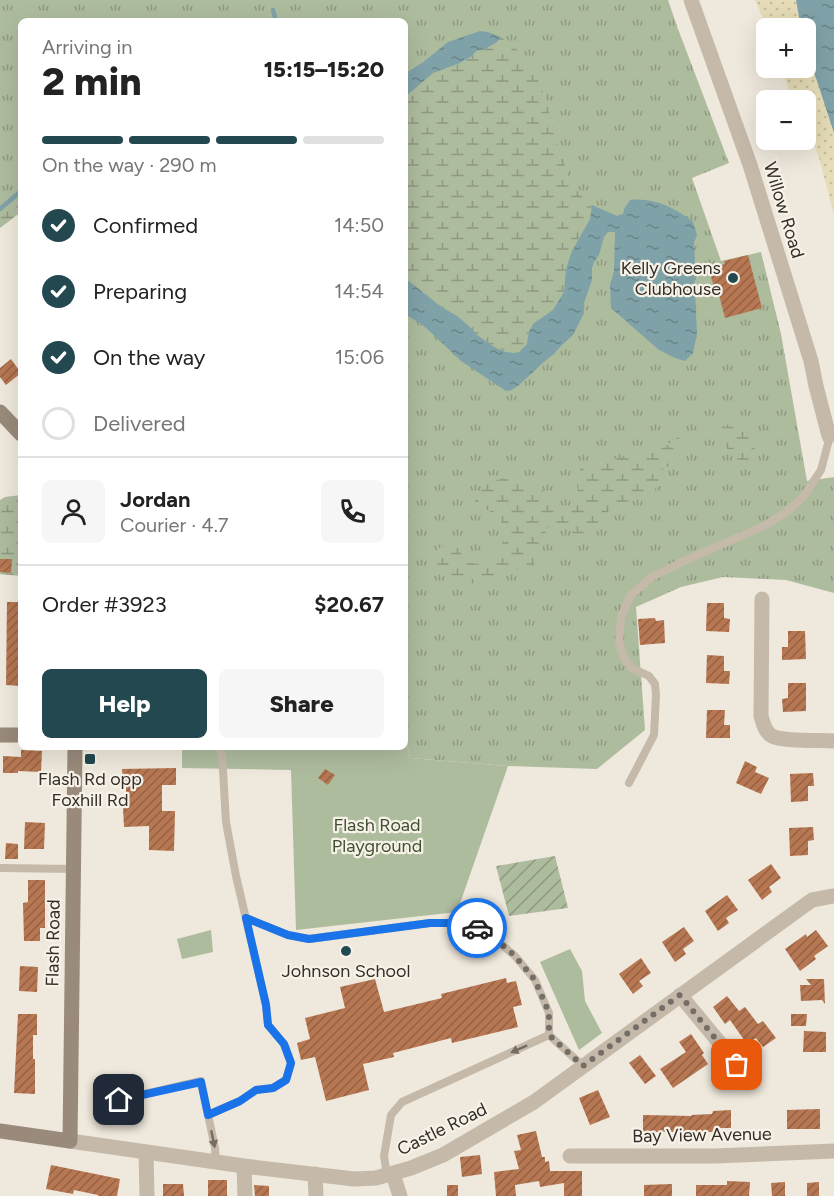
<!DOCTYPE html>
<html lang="en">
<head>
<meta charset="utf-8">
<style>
  :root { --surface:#fff; --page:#f6f6f6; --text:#222; --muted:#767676; --line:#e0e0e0; --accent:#234850 }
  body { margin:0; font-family:Figtree,sans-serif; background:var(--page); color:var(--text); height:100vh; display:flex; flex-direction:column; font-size:22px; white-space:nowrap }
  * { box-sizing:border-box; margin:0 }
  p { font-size:20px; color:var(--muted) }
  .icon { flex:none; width:33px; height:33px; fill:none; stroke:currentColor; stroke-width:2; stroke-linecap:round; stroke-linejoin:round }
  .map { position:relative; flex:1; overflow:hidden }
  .panel { position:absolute; left:18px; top:18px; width:390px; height:732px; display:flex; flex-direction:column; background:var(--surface); border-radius:9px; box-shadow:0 6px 24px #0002 }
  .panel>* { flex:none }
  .buttons { position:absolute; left:756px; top:18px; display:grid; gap:12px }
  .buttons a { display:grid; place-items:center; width:60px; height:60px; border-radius:9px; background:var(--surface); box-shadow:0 6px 24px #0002; font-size:30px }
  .pin { position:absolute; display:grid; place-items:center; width:51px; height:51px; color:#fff; margin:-26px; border-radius:12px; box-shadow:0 3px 9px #0006 }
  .courier { position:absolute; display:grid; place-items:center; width:60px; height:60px; margin:-30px; border:4px solid #1a73e8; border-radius:50%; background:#fff; color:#222; box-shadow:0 2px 8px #0007 }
  .headline em { font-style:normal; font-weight:800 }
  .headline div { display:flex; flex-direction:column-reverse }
  .headline { display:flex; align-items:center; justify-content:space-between; height:102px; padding:0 24px }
  h1 { font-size:39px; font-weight:800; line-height:45px }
  .bar { display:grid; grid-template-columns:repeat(4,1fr); gap:9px 6px; align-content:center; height:72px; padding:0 24px }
  .bar i { height:8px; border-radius:4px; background:var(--line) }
  .bar .selected { background:var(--accent) }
  .bar p { grid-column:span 4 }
  .line { display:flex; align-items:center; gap:15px; padding:0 24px; border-top:2px solid var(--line) }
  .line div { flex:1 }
  .round { display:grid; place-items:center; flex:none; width:63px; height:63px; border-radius:9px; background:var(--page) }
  ol { padding:0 24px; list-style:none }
  li { display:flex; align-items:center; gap:18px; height:66px }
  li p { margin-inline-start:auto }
  li .icon { padding:6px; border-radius:50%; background:var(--accent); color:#fff; stroke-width:4 }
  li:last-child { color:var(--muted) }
  li i { width:33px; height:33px; border:3px solid var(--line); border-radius:50% }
  .action { display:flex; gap:12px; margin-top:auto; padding:12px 24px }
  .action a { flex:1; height:69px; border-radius:9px; background:var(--accent); color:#fff; font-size:24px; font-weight:800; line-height:69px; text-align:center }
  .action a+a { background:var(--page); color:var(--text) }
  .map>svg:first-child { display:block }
</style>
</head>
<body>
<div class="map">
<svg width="834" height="1196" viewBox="0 0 834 1196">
  <defs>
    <pattern id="grass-tufts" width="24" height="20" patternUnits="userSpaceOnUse" patternTransform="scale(1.5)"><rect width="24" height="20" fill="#aebc9e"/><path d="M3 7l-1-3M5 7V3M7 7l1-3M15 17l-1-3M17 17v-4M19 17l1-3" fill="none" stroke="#8e9981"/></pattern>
    <pattern id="wetland-marsh" width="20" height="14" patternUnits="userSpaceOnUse" patternTransform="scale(1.5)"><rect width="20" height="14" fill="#aebc9e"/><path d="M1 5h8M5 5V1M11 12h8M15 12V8" fill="none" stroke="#8e9981"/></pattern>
    <pattern id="sand-dots" width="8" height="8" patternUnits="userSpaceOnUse" patternTransform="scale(1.5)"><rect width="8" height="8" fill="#e6dcb7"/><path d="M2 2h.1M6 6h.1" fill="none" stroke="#c6bd9d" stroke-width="1.8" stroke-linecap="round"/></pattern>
    <pattern id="garden-furrows" width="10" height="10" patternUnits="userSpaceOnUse" patternTransform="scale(1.5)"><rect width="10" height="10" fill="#aebc9e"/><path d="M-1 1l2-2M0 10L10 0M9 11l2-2" fill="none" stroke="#8e9981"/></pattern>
    <pattern id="water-ripples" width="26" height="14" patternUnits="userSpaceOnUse" patternTransform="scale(1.5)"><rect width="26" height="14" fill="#7fa2a8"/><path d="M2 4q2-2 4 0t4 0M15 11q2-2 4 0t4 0" fill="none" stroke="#698489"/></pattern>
    <pattern id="building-hatch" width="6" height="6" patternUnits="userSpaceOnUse" patternTransform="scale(1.5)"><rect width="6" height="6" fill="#b77752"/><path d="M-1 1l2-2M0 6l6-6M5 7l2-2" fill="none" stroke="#966244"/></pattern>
  </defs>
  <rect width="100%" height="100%" fill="#efe8dc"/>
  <path fill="url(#grass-tufts)" d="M0,0H668L678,29L729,163L692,178L721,261L761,252L781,334L807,481L834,477V593L786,580L723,577L681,587L636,607L645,730L597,769L508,766L410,758L405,734V21H21V192L0,208Z"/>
  <path fill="url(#wetland-marsh)" d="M501,37L521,53L537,77L546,99L555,139C557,144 560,147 562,151C565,157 564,164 566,170C570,184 580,196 592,205L590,219L572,251L566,269L564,292L553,310L534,323L529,331L527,344L519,352L514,353L506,352L496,348L477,335L469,326L457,316L440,306L405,278V97L433,73L472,56C476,51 478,51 485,49C491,47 497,42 501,37Z
    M21,193V212L0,228V204Z
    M739,425C752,430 760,452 750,462C733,463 726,448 720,435L721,430L726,427Z
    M677,437L682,440C677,453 679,463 663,469C659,479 661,485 651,493C640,502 624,499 612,508C605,514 591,531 584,534C581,535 578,534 575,535L565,526L550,523C542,533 546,553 537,561C530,568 520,568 511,571C504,574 498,579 491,582C471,589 451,577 437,564L436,551L440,547L451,546L459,549C476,588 523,540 496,515C489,510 482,508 475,504V496L487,483L504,478L515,476L537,485L558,504L573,508C583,497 574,485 578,474C579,470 581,468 583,465L629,456L658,449L665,447Z
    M21,495V576L0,574V500L5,497Z"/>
  <path fill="url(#sand-dots)" d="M755,0H796L801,28H767Z
    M806,47L834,133V215L820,161L811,135L806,126V100H793L781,68H806Z"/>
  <path fill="#aebc9e" d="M405,734L410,758L508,766L457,912L296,930L291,770L182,768V747H405Z
    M211,930L213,952L182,959L177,939Z
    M570,949L582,971L585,1001L602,1033L579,1050L540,962Z"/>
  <path fill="url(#garden-furrows)" d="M555,856L568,908L509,916L496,866Z"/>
  <path fill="url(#water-ripples)" d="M796,0H834V133L817,81L808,57L806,47V28H801Z
    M480,31L488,32L501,37L497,42L485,49L476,51L472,56L460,63L433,73L405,97V74L407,72L422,63L448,42Z
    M630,200C653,197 676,208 693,222L697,235L694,243L695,261L694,268L697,334L693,353L685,361L675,358L659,350L611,308L610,285L614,271L615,232H608L604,237L599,255L594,262L592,268V280L584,303V313L573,335L562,345L554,354L545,361L519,385L512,390L506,391L461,361L424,326L405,314V278L440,306L457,316L469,326L477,335L496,348L506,352L514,353L519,352L527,344L529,331L534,323L553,310L564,292L566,269L572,251L590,219L592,205L617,216L623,214L624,209Z"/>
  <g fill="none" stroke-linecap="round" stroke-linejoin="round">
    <path stroke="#7fa2a8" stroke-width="4.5" d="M273,10L276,21
      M0,209L21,191"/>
  </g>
  <path fill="url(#building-hatch)" d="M748,255L762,308L725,318L717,287L714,288L709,269L725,264L724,261Z
    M11,359L21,373L6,385L0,377V368Z
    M0,559H12L11,573L0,572Z
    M7,602H21V686L6,685Z
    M707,603H724V618L730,619L729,632L706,631Z
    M655,618L656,621L664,620L665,643L640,645L638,619Z
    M788,631H805L806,659L782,660V647H788Z
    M707,655L724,656V671H730L729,684L706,683Z
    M788,683H806V711L783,712L782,699L788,698Z
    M707,710H725L724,725H730V738H706Z
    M21,750L42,751L41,772L18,771V773H3V756L21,757Z
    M745,761L757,767L755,772L769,778L761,794L736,783Z
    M176,768V785H162V811H175L174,851L149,850V826L124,827L123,808H126V787H123L122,769Z
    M325,769L335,775L328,785L318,778Z
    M813,773L814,786H808V801L791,802L790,774Z
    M25,822L45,823L44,849H24Z
    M813,827L814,840L808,841V855L790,856L789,828Z
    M6,843L18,844V859H5Z
    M771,864L781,878L769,887L772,892L762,900L748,880Z
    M28,880H45V928H40V941H24L23,903L28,902Z
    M727,895L738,910L726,918L729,923L718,931L705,911Z
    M684,927L694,941L683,949L686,954L675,962L662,942Z
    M816,930L828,946L814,956L816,959L800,971L785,949L806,934L807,937Z
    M641,958L651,973L639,981L643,986L633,994L619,974Z
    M20,966L38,967L37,992L19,991Z
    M506,978L507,983L516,981L522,1005L513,1007L518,1027L452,1043L451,1038L393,1053L394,1057L363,1064L369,1090L326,1101L315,1057L301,1060L297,1043L310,1039L305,1018L345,1008L340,987L375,979L384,1012L442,998L441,994Z
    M806,979H824L825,1004L822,1000L801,1001L800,985H811Z
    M727,996L739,1011L745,1007L758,1024L763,1021L776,1038L763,1047L756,1038L747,1044L730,1020L725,1024L713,1007Z
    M18,1014H37V1035H33V1059H35V1094L14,1093Z
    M791,1014H807L806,1026H791Z
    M804,1031L826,1032V1052H803Z
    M691,1034L704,1053L702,1055L708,1064L673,1088L660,1069L686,1052L679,1042Z
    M640,1055L656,1076L645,1084L629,1063Z
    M598,1090L610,1117L590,1125L579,1098Z
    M820,1109V1129H787V1110Z
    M731,1110V1128H714V1132H643V1115L692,1116L691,1115L712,1114L713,1111Z
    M536,1131L542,1157H545V1162L549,1161L550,1171H582V1196H564V1183L540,1187L539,1181L515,1185L516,1196H496L494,1172L519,1169L514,1151L521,1150L517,1135Z
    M480,1155L482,1174L462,1177L460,1157Z
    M51,1165L120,1179L117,1196H98V1195L74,1190L73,1194L46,1189Z
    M208,1180H227V1196H208Z
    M727,1181L750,1182L749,1196H696V1185H727Z
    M785,1182V1196H772L771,1183Z
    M819,1182V1196H807V1183Z
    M163,1184H183L184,1196H163Z
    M672,1184V1196H644V1185Z
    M254,1185L269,1186V1196H255Z
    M447,1185H458V1196H447Z"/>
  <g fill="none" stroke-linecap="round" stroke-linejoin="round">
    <path stroke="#c5baaa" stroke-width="8" d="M629,783L654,735L656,695L655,684L649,676L631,668L624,657L619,642L621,617L631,595L652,577L680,563L764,526L788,511L803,497L821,470L830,436
      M0,868L74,869
      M246,918L288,935L309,939L430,923H461L487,932L515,956L535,980L549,1013V1035
      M119,1100L201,1081L215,1148L216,1162
      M208,1115L240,1101L256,1090L273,1088L286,1080L291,1063L284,1044L268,1025L266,1005L236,876L226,822L222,753L219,747
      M387,1175L384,1156L391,1115L402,1102L549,1035L583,1066"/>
    <path stroke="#c5baaa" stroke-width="15" d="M691,0L750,165L811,361L816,386L829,436
      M762,599L761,716C763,723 765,732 772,736C783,742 821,740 834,741
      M680,995L737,1064
      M70,1141L244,1166L354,1179L376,1178L411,1168L443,1155L534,1102L812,900L834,896
      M146,1153L147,1196
      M570,1156H715L834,1151
      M244,1166L245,1196
      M315,1174L316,1196
      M393,1174L400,1196"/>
    <path stroke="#998a7b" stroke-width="15" d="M0,412L21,434
      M0,735H21
      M0,1131L70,1141L75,747"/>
  </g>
  <defs><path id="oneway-solid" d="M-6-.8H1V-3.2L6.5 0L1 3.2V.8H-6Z" transform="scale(1.5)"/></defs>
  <g fill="#756c62">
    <use href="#oneway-solid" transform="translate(519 1049) rotate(156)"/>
    <use href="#oneway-solid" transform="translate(213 1139) rotate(78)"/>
  </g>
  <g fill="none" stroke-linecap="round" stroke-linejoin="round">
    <path stroke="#756e67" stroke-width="6" stroke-dasharray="0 10.8" d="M477,928L487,932L515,956L535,980L549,1013V1035L583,1066L680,995L737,1065"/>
    <path stroke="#1a73e8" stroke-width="8" d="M119,1100L201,1082L208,1115L240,1101L256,1090L273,1088L286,1080L291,1063L284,1044L268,1025L266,1005L246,918L288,935L309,939L430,923H461L477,928"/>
  </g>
  <g fill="#234850" stroke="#f7f2e8" stroke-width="2">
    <circle cx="733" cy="278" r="6"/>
    <rect x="84" y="753" width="12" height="12" rx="3"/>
    <circle cx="346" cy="951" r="6"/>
  </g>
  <g text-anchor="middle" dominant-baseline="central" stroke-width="4.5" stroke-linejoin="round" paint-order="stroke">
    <g font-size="18" fill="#342d28" stroke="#f7f2e8">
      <text transform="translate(784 210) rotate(73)">Willow Road</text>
      <text transform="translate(53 943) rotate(-89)">Flash Road</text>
      <text transform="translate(442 1129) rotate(-26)">Castle Road</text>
      <text transform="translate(702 1135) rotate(-1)">Bay View Avenue</text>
    </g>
    <g font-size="18" fill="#342d28" stroke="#f7f2e8">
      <text x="721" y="268" text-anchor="end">Kelly Greens<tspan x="721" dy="21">Clubhouse</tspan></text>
      <text x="90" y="779">Flash Rd opp<tspan x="90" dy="21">Foxhill Rd</tspan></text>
      <text x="346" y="971">Johnson School</text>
    </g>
    <g font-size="18" fill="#3f4f2f" stroke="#f7f2e8">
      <text x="377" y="825">Flash Road<tspan x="377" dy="21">Playground</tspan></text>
    </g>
  </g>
</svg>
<div class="buttons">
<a>+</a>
<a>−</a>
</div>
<div class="pin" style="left:737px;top:1065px;background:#ea580c"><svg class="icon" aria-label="bag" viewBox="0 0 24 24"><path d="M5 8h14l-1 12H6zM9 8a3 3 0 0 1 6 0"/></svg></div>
<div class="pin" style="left:119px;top:1100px;background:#1f2937"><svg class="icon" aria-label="home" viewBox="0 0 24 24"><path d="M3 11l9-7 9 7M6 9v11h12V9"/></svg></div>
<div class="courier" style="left:477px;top:928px"><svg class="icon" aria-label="car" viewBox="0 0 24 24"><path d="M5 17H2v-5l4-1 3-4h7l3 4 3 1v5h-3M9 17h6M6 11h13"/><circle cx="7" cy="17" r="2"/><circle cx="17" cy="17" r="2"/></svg></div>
<section class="panel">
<div class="headline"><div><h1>2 min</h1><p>Arriving in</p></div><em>15:15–15:20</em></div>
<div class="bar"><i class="selected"></i><i class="selected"></i><i class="selected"></i><i></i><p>On the way · 290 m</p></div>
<ol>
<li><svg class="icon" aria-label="check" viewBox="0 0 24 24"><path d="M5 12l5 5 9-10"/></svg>Confirmed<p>14:50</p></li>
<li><svg class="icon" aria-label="check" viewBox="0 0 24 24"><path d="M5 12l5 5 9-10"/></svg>Preparing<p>14:54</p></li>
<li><svg class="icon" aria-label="check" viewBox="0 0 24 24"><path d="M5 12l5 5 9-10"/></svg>On the way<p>15:06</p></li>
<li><i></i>Delivered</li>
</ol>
<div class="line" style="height:108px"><a class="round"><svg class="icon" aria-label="person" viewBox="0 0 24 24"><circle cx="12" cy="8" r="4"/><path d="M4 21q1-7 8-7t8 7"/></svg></a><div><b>Jordan</b><p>Courier · 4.7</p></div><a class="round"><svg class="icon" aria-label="phone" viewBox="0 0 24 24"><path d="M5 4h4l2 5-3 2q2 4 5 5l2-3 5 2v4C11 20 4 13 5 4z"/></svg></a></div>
<div class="line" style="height:78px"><div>Order #3923</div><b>$20.67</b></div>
<div class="action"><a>Help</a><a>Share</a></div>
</section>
</div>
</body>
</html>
